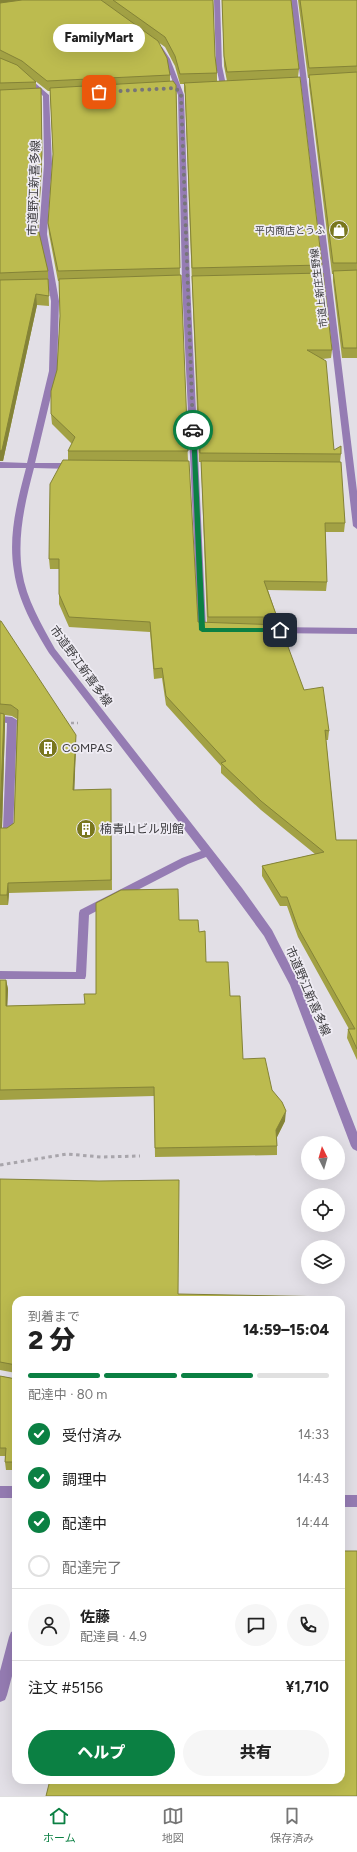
<!DOCTYPE html>
<html lang="ja">
<head>
<meta charset="utf-8">
<style>
  :root { --surface:#fff; --page:#f6f6f6; --text:#222; --muted:#767676; --line:#e0e0e0; --accent:#0b8043 }
  body { margin:0; font-family:Figtree,"Noto Sans JP",sans-serif; background:var(--page); color:var(--text); height:100vh; display:flex; flex-direction:column; font-size:15px; white-space:nowrap }
  * { box-sizing:border-box; margin:0 }
  p { font-size:13px; color:var(--muted) }
  .icon { flex:none; width:22px; height:22px; fill:none; stroke:currentColor; stroke-width:2; stroke-linecap:round; stroke-linejoin:round }
  .map { position:relative; flex:1; overflow:hidden }
  .side { position:absolute; left:12px; top:1296px; width:333px; height:488px; display:flex; flex-direction:column; background:var(--surface); border-radius:12px; box-shadow:0 4px 16px #0002 }
  .side>* { flex:none }
  .needle { width:26px; rotate:355deg }
  .buttons { position:absolute; left:301px; top:1136px; display:grid; gap:8px }
  .buttons a { display:grid; place-items:center; width:44px; height:44px; border-radius:50%; background:var(--surface); box-shadow:0 4px 16px #0002; font-size:20px }
  .pin { position:absolute; display:grid; place-items:center; width:34px; height:34px; color:#fff; margin:-17px; border-radius:8px; box-shadow:0 2px 6px #0006 }
  .courier { position:absolute; display:grid; place-items:center; width:40px; height:40px; margin:-20px; border:3px solid #0b8043; border-radius:50%; background:#fff; color:#222; box-shadow:0 1px 5px #0007 }
  .bubble { position:absolute; height:28px; border-radius:14px; background:var(--surface); box-shadow:0 4px 16px #0002; font-size:13px; font-weight:800; line-height:28px; text-align:center }
  .headline em { font-style:normal; font-weight:800 }
  .headline div { display:flex; flex-direction:column-reverse }
  .headline { display:flex; align-items:center; justify-content:space-between; height:68px; padding:0 16px }
  h1 { font-size:26px; font-weight:800; line-height:30px }
  .bar { display:grid; grid-template-columns:repeat(4,1fr); gap:6px 4px; align-content:center; height:48px; padding:0 16px }
  .bar i { height:5px; border-radius:3px; background:var(--line) }
  .bar .current { background:var(--accent) }
  .bar p { grid-column:span 4 }
  .line { display:flex; align-items:center; gap:10px; padding:0 16px; border-top:1px solid var(--line) }
  .line div { flex:1 }
  .round { display:grid; place-items:center; flex:none; width:42px; height:42px; border-radius:21px; background:var(--page) }
  ol { padding:0 16px; list-style:none }
  li { display:flex; align-items:center; gap:12px; height:44px }
  li p { margin-inline-start:auto }
  li .icon { padding:4px; border-radius:50%; background:var(--accent); color:#fff; stroke-width:4 }
  li:last-child { color:var(--muted) }
  li i { width:22px; height:22px; border:2px solid var(--line); border-radius:50% }
  .cta { display:flex; gap:8px; margin-top:auto; padding:8px 16px }
  .cta a { flex:1; height:46px; border-radius:24px; background:var(--accent); color:#fff; font-size:16px; font-weight:800; line-height:46px; text-align:center }
  .cta a+a { background:var(--page); color:var(--text) }
  .dock { display:flex; justify-content:space-around; align-items:center; height:56px; border-top:1px solid var(--line); background:var(--surface); font-size:11px; color:var(--muted) }
  .dock a { display:grid; justify-items:center; gap:2px }
  .dock .current { color:var(--accent) }
  .map>svg:first-child { display:block }
</style>
</head>
<body>
<div class="map">
<svg width="357" height="1796" viewBox="0 0 357 1796">
  <rect width="100%" height="100%" fill="#e2dfe6"/>
  <g fill="none" stroke-linecap="round" stroke-linejoin="round">
    <path stroke="#a8a5ab" stroke-width="2.5" stroke-dasharray="3 3" stroke-linecap="butt" d="M65,723H78"/>
    <path stroke="#a8a5ab" stroke-width="3" stroke-dasharray="3.5 3.5" stroke-linecap="butt" d="M0,1165L67,1154L101,1157L140,1156"/>
    <path fill="#957cb3" fill-rule="evenodd" d="M214,0H220L222,66L226,85L223,87L220,85L216,66Z
      M291,0H297L357,491V529L353,526Z
      M158,47H162L170,59L184,95L190,282L206,627L212,628L213,630C210,635 201,635 198,630L182,282L178,95L164,59L157,48Z
      M27,76L49,95L52,164L47,234L59,301L57,371L35,463H72L76,466L72,469L34,468C25,502 17,536 22,571C26,599 42,625 55,649L242,888L272,930L300,985L357,1132V1151L353,1149L351,1146L290,985L264,936L206,857L188,864L89,915L86,976L85,979H0V971L76,972L79,913L80,910L182,858L201,851L49,653C34,628 18,601 14,571C8,536 17,502 26,468H0V462L27,463L49,371L51,301L39,234L44,164L43,96L25,79V77Z
      M269,627L357,628V634L269,633L265,630Z
      M0,716L12,717L17,720L13,833L8,837H0V829H3L7,723L0,722Z
      M0,1486H16V1498H0Z
      M341,1495H357V1507H341Z
      M16,1630V1661L7,1695L5,1700L0,1702V1671L9,1637L11,1632Z"/>
  </g>
  <path fill="#a2a144" fill-rule="evenodd" d="M0,0H213L215,56L217,73V81H227L224,66L222,0H291L299,69L298,77L322,265L321,273L332,350L331,358L322,359L334,450L341,454L340,462L345,523L344,532H325L327,582L326,591L268,590L277,617V625L304,690L329,731L328,740H326L336,840H357V1060L347,1038L348,1029H349L298,937L287,906H280L262,876V866L315,854L261,810L221,773V766L166,705L162,678L154,679L150,632L69,627L59,604V569H50L49,559L68,460V451L72,444L52,424L51,414L57,370L60,316L59,281H58L49,234L48,223L53,154L50,91H48L29,76L36,82V89L41,88L42,164L38,228L48,271L49,306L37,305L3,461H0ZM158,42L165,47L175,66L180,84H184V91L185,94L192,284L199,462H201L207,623L198,622L188,461L180,275L176,85L170,81V75Z
    M298,0H357V358H342L333,281V274H332L309,85V78H308Z
    M0,621L76,746L74,790L111,789L112,890L9,893L8,905H0ZM5,715L12,716L17,719L14,823L7,828H0H2L5,724Z
    M179,920L199,932L206,962L230,996L243,1059L272,1090L285,1121L277,1137V1155L155,1157L154,1096L0,1100V980H6L8,989L7,1006L85,1004Z
    M0,1179L16,1300V1470H6L5,1462V1456H0V1376L16,1379V1373L0,1370Z"/>
  <path fill="#848337" d="M0,0H49L0,5Z
    M41,88L42,164L38,234L37,224Z
    M36,294L37,305L3,461H0V451Z
    M4,714L5,724L2,828H0Z
    M76,735V746L74,800L73,790Z
    M8,883L9,893L8,905L7,895Z
    M6,980L8,989L7,1015L6,1006Z
    M286,1111L285,1121L276,1139V1130Z"/>
  <path fill="#bcbb4f" stroke="#848337" d="M22,0H101L158,41L167,58L170,75L47,81L22,61L0,50V3Z
    M113,0H213L215,56L217,73L180,74L175,56L165,37Z
    M222,0H291L299,69L227,72L224,56Z
    M300,0H357V66L309,68Z
    M0,58L17,65L36,82L0,83Z
    M357,72V263H333L309,75Z
    M300,77L322,265L192,268L185,86L184,83Z
    M173,81L176,85L180,268L58,271L48,223L53,154L50,88Z
    M41,88L42,154L37,224L48,271L0,273V90Z
    M357,270V348H343L333,271Z
    M323,273L332,350H307L326,361L334,450L341,446V454L200,453L192,276Z
    M181,275L188,451H68L75,437L51,414V391L57,370L60,316L59,279Z
    M48,279L49,296L36,294L2,450L0,451V280Z
    M63,460L189,461L198,622L280,625L304,690L323,687L329,731L325,730L336,840H357V1049L348,1029H355L298,928L287,897H281L262,866L324,852L261,801L221,763L226,761L166,696L162,668L154,669L150,622L69,617L59,594V559H49L50,484Z
    M201,461L341,462L345,523H325L327,582L264,581L277,617H208Z
    M0,621H1L76,735L73,790L111,789V880L8,883L7,895H0V828H7L14,823L18,710L11,705L0,704Z
    M0,713L4,714L0,818Z
    M178,889L179,920H198L199,932L205,931L206,962H228L230,996H240L243,1059L265,1058L272,1090L282,1102L286,1111L276,1130L277,1146L155,1148L154,1087L0,1090V980H6V1006L85,1004L84,994H96V903L121,890Z
    M0,1179L99,1181L179,1180L178,1294L333,1297V1300H16V1462H5L6,1448H0V1376L16,1379V1365L0,1362Z
    M341,1551H357V1796H46L50,1780H341Z"/>
  <path fill="#0b8043" d="M191,429L196,430L205,628H280L282,629V632H202L199,630Z"/>
  <g fill="none" stroke-linecap="round" stroke-linejoin="round">
    <path stroke="#777579" stroke-width="4" stroke-dasharray="0 7.2" d="M99,92L176,88L181,95L193,430"/>
  </g>
  <defs>
    <symbol id="shop-disc" viewBox="-11 -11 22 22"><circle r="9.5" fill="#79771d" stroke="#efecf4"/><path d="M-5-2.5h2.3a2.7 3.5 0 0 1 5.4 0H5L5.5 6h-11ZM-1.5-2.5h3a1.5 2.3 0 0 0-3 0Z" fill="#fff"/></symbol>
    <symbol id="building-disc" viewBox="-11 -11 22 22"><circle r="9.5" fill="#79771d" stroke="#efecf4"/><path d="M-4-6H4V6H1V3H-1V6H-4ZM-2.5-4.3h1.7v1.8h-1.7ZM.8-4.3h1.7v1.8H.8ZM-2.5-1h1.7V.8h-1.7ZM.8-1h1.7V.8H.8Z" fill="#fff"/></symbol>
  </defs>
  <g fill-rule="evenodd">
    <use href="#shop-disc" x="328" y="219" width="22" height="22"/>
    <use href="#building-disc" x="37" y="737" width="22" height="22"/>
    <use href="#building-disc" x="75" y="818" width="22" height="22"/>
  </g>
  <g text-anchor="middle" dominant-baseline="central" stroke-width="3.5" stroke-linejoin="round" paint-order="stroke">
    <g font-size="10" fill="#3d3c3f" stroke="#efecf4" text-anchor="end">
      <text x="325" y="230">平内商店とうふ</text>
    </g>
    <g font-size="10" fill="#3d3c3f" stroke="#efecf4">
      <text transform="translate(319 288) rotate(-97)">市道上新庄生野線</text>
    </g>
    <g font-size="12" fill="#3d3c3f" stroke="#efecf4">
      <text transform="translate(34 188) rotate(-88)">市道野江新喜多線</text>
      <text transform="translate(81 666) rotate(54)">市道野江新喜多線</text>
      <text transform="translate(308 991) rotate(67)">市道野江新喜多線</text>
    </g>
    <g font-size="12" fill="#3d3c3f" stroke="#efecf4" text-anchor="start">
      <text x="62" y="748">COMPAS</text>
      <text x="100" y="829">楠青山ビル別館</text>
    </g>
  </g>
</svg>
<div class="buttons">
<a><svg class="needle" viewBox="-14 -14 28 28"><path d="M0-13l5 13h-10z" fill="#e53935"/><path d="M0 13l5-13h-10z" fill="#767676"/></svg></a>
<a><svg class="icon" aria-label="locate" viewBox="0 0 24 24"><circle cx="12" cy="12" r="6"/><path d="M12 2v4M12 18v4M2 12h4M18 12h4"/></svg></a>
<a><svg class="icon" aria-label="layers" viewBox="0 0 24 24"><path d="M12 4l9 5-9 5-9-5zM3 14l9 5 9-5"/></svg></a>
</div>
<div class="pin" style="left:99px;top:92px;background:#ea580c"><svg class="icon" aria-label="bag" viewBox="0 0 24 24"><path d="M5 8h14l-1 12H6zM9 8a3 3 0 0 1 6 0"/></svg></div>
<div class="pin" style="left:280px;top:630px;background:#1f2937"><svg class="icon" aria-label="home" viewBox="0 0 24 24"><path d="M3 11l9-7 9 7M6 9v11h12V9"/></svg></div>
<div class="courier" style="left:193px;top:430px"><svg class="icon" aria-label="car" viewBox="0 0 24 24"><path d="M5 17H2v-5l4-1 3-4h7l3 4 3 1v5h-3M9 17h6M6 11h13"/><circle cx="7" cy="17" r="2"/><circle cx="17" cy="17" r="2"/></svg></div>
<div class="bubble" style="left:53px;top:24px;width:92px">FamilyMart</div>
<section class="side">
<div class="headline"><div><h1>2 分</h1><p>到着まで</p></div><em>14:59–15:04</em></div>
<div class="bar"><i class="current"></i><i class="current"></i><i class="current"></i><i></i><p>配達中 · 80 m</p></div>
<ol>
<li><svg class="icon" aria-label="check" viewBox="0 0 24 24"><path d="M5 12l5 5 9-10"/></svg>受付済み<p>14:33</p></li>
<li><svg class="icon" aria-label="check" viewBox="0 0 24 24"><path d="M5 12l5 5 9-10"/></svg>調理中<p>14:43</p></li>
<li><svg class="icon" aria-label="check" viewBox="0 0 24 24"><path d="M5 12l5 5 9-10"/></svg>配達中<p>14:44</p></li>
<li><i></i>配達完了</li>
</ol>
<div class="line" style="height:72px"><a class="round"><svg class="icon" aria-label="person" viewBox="0 0 24 24"><circle cx="12" cy="8" r="4"/><path d="M4 21q1-7 8-7t8 7"/></svg></a><div><b>佐藤</b><p>配達員 · 4.9</p></div><a class="round"><svg class="icon" aria-label="chat" viewBox="0 0 24 24"><path d="M4 5h16v11H9l-5 4z"/></svg></a><a class="round"><svg class="icon" aria-label="phone" viewBox="0 0 24 24"><path d="M5 4h4l2 5-3 2q2 4 5 5l2-3 5 2v4C11 20 4 13 5 4z"/></svg></a></div>
<div class="line" style="height:52px"><div>注文 #5156</div><b>¥1,710</b></div>
<div class="cta"><a>ヘルプ</a><a>共有</a></div>
</section>
</div>
<nav class="dock">
<a class="current"><svg class="icon" aria-label="home" viewBox="0 0 24 24"><path d="M3 11l9-7 9 7M6 9v11h12V9"/></svg>ホーム</a>
<a><svg class="icon" aria-label="map" viewBox="0 0 24 24"><path d="M3 6l6-2 6 2 6-2v14l-6 2-6-2-6 2zM9 4v14M15 6v14"/></svg>地図</a>
<a><svg class="icon" aria-label="saved" viewBox="0 0 24 24"><path d="M7 4h10v16l-5-4-5 4z"/></svg>保存済み</a>
</nav>
</body>
</html>
